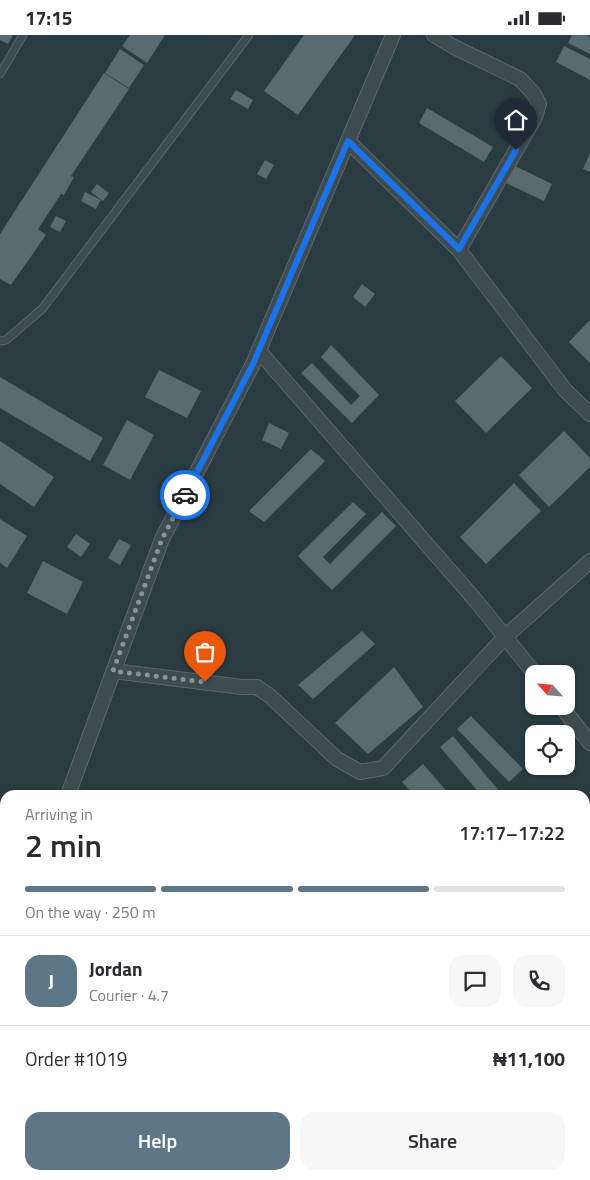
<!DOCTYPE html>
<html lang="en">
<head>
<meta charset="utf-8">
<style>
  :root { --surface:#fff; --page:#f7f7f7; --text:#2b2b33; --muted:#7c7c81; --line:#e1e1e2; --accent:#5e7788 }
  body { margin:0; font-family:"Titillium Web",sans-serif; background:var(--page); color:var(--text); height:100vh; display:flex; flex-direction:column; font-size:19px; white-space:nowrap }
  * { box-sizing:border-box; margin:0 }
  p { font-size:16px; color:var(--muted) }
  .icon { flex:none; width:28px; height:28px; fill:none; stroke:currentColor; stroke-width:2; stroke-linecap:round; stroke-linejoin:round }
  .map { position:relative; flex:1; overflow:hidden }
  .panel { position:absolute; left:0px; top:755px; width:590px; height:390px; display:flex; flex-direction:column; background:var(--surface); border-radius:15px 15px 0 0; box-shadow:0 1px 4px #0004 }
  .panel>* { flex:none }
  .needle { width:32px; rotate:296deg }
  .buttons { position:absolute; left:525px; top:630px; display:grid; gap:10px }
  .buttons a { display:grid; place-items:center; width:50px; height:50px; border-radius:10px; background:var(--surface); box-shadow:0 1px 4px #0004; font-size:25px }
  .pin { position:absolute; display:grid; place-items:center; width:42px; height:42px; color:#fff; margin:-51px -21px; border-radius:50% 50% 50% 0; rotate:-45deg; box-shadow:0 0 5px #0007 }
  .pin .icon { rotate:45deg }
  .courier { position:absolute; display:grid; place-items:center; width:50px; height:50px; margin:-25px; border:4px solid #1a73e8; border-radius:50%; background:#fff; color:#222; box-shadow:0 1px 6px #0007 }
  .overview em { font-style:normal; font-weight:600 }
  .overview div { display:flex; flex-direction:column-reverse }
  .overview { display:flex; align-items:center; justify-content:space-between; height:85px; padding:0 25px }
  h1 { font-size:32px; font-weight:600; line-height:38px }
  .bar { display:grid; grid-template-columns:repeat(4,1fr); gap:8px 5px; align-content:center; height:60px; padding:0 25px }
  .bar i { height:6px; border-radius:4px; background:var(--line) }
  .bar .on { background:var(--accent) }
  .bar p { grid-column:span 4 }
  .line { display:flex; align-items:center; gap:12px; padding:0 25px; border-top:1px solid var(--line) }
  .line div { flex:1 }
  .round { display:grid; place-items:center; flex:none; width:52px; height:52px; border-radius:15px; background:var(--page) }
  .cta { display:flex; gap:10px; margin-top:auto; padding:10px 25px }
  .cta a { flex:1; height:58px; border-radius:15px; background:var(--accent); color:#fff; font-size:20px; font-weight:600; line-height:58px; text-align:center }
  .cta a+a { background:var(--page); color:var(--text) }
  .status { display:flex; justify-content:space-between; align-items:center; height:35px; padding:0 25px; background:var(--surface); direction:ltr }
  .status svg { height:14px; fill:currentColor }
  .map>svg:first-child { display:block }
</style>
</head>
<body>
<div class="status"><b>17:15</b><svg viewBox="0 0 49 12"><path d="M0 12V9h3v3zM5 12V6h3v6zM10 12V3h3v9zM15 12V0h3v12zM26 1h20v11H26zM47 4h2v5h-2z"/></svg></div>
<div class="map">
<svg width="590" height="1145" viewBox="0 0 590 1145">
  <rect width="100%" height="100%" fill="#2a3b42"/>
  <path fill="#596a71" d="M0,0H13L8,9L0,5Z
    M130,0H165L147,28L122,11Z
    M304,0H355L298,80L264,56Z
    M572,0H586L590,2V19L568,8Z
    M564,11L590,24V45L556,27Z
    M120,14L144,30L129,53L105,38Z
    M104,38L129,54L71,141L74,142L64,160L61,159L38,194L46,200L11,250L0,244V199Z
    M236,55L253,65L248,74L230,64Z
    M427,73L493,112L484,127L419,88Z
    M590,118V137L583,134Z
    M265,125L274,130L266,144L257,139Z
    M515,131L552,149L544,166L506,148Z
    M97,149L109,158L103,166L91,157Z
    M85,157L101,165L96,174L81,166Z
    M56,181L66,186L60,197L50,192Z
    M362,249L375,259L365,272L353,262Z
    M590,285V328L569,307Z
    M331,310L379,360L352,388L301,338L312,328L351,370L360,361L321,322Z
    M501,321L532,353L486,398L455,366Z
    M159,335L201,356L187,383L145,362Z
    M0,342L103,403L90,426L0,373Z
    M127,385L154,400L130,445L103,430Z
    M269,388L289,398L281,414L262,405Z
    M564,396L590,423V432L549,472L519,440Z
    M0,406L54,442L34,472L0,449Z
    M311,414L325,426L264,487L249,476Z
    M514,448L541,476L486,529L460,502Z
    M353,467L366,479L323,522L330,529L382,477L396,491L332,555L298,521Z
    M0,484L27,501L7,533L0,528Z
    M76,499L90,509L81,522L67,512Z
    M119,504L131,510L120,530L108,523Z
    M43,526L83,547L67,579L27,558Z
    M362,596L375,609L313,664L298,650Z
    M394,632L423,672L368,719L335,688Z
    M471,681L523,734L509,747L457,694Z
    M453,701L500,757L497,760H481L440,712Z
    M423,729L450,760H414L402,747Z
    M0,1129L5,1132V1140H19L27,1145H0Z
    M39,1140H69L77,1145H40L37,1143Z
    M87,1140H113L122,1145H95Z"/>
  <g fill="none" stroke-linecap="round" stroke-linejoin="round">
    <defs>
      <path id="service" d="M0,39L23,0
        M0,306L6,305L42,274L249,0"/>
      <path id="minor" d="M434,0L454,12L520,44L534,59L539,69L535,82L459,215
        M348,106L459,215L565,355L590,379
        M259,316L477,567L535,639
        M113,636L242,652H257L270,661L337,724L360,737L383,733L505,602L590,526
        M561,671L590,708
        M68,760L162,504L253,329L393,0
        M585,846L590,841
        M0,938L5,927
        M302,1140L308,1145
        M343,1145L347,1140"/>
    </defs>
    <use href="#service" stroke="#5c696f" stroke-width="9"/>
    <use href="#minor" stroke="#5c696f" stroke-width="16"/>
    <use href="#service" stroke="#3e4c51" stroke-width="7"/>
    <use href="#minor" stroke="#3e4c51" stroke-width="14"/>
  </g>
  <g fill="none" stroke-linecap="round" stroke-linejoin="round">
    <path stroke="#88959b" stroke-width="5" stroke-dasharray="0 9" d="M185,460L162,504L113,636L205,647"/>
    <path stroke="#1a73e8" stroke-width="6" d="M185,460L253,329L348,106L459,214L516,115"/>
  </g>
</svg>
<div class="buttons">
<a><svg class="needle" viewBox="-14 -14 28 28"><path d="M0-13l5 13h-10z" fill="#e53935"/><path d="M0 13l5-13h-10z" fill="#7c7c81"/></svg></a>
<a><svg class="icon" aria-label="locate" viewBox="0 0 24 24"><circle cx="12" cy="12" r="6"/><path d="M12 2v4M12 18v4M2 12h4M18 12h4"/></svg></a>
</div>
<div class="pin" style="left:205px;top:647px;background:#ea580c"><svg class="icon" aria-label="bag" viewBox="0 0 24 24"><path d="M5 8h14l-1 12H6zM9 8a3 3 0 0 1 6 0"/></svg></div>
<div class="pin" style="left:516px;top:115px;background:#1f2937"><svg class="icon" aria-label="home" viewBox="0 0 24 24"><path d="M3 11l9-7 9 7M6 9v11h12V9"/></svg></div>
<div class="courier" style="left:185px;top:460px"><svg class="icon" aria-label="car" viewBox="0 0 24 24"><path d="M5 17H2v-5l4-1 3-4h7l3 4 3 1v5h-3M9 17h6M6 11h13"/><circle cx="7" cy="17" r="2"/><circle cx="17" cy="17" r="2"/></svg></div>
<section class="panel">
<div class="overview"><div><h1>2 min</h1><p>Arriving in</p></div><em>17:17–17:22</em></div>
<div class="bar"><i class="on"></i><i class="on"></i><i class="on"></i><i></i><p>On the way · 250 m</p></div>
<div class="line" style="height:90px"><b class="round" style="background:var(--accent);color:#fff">J</b><div><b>Jordan</b><p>Courier · 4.7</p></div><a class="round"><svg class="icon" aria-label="chat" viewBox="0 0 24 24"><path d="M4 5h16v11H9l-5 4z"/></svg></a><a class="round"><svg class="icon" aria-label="phone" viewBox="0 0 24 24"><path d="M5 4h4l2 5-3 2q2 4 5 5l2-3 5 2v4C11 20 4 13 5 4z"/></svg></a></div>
<div class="line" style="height:65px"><div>Order #1019</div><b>₦11,100</b></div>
<div class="cta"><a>Help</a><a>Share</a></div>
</section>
</div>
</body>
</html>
